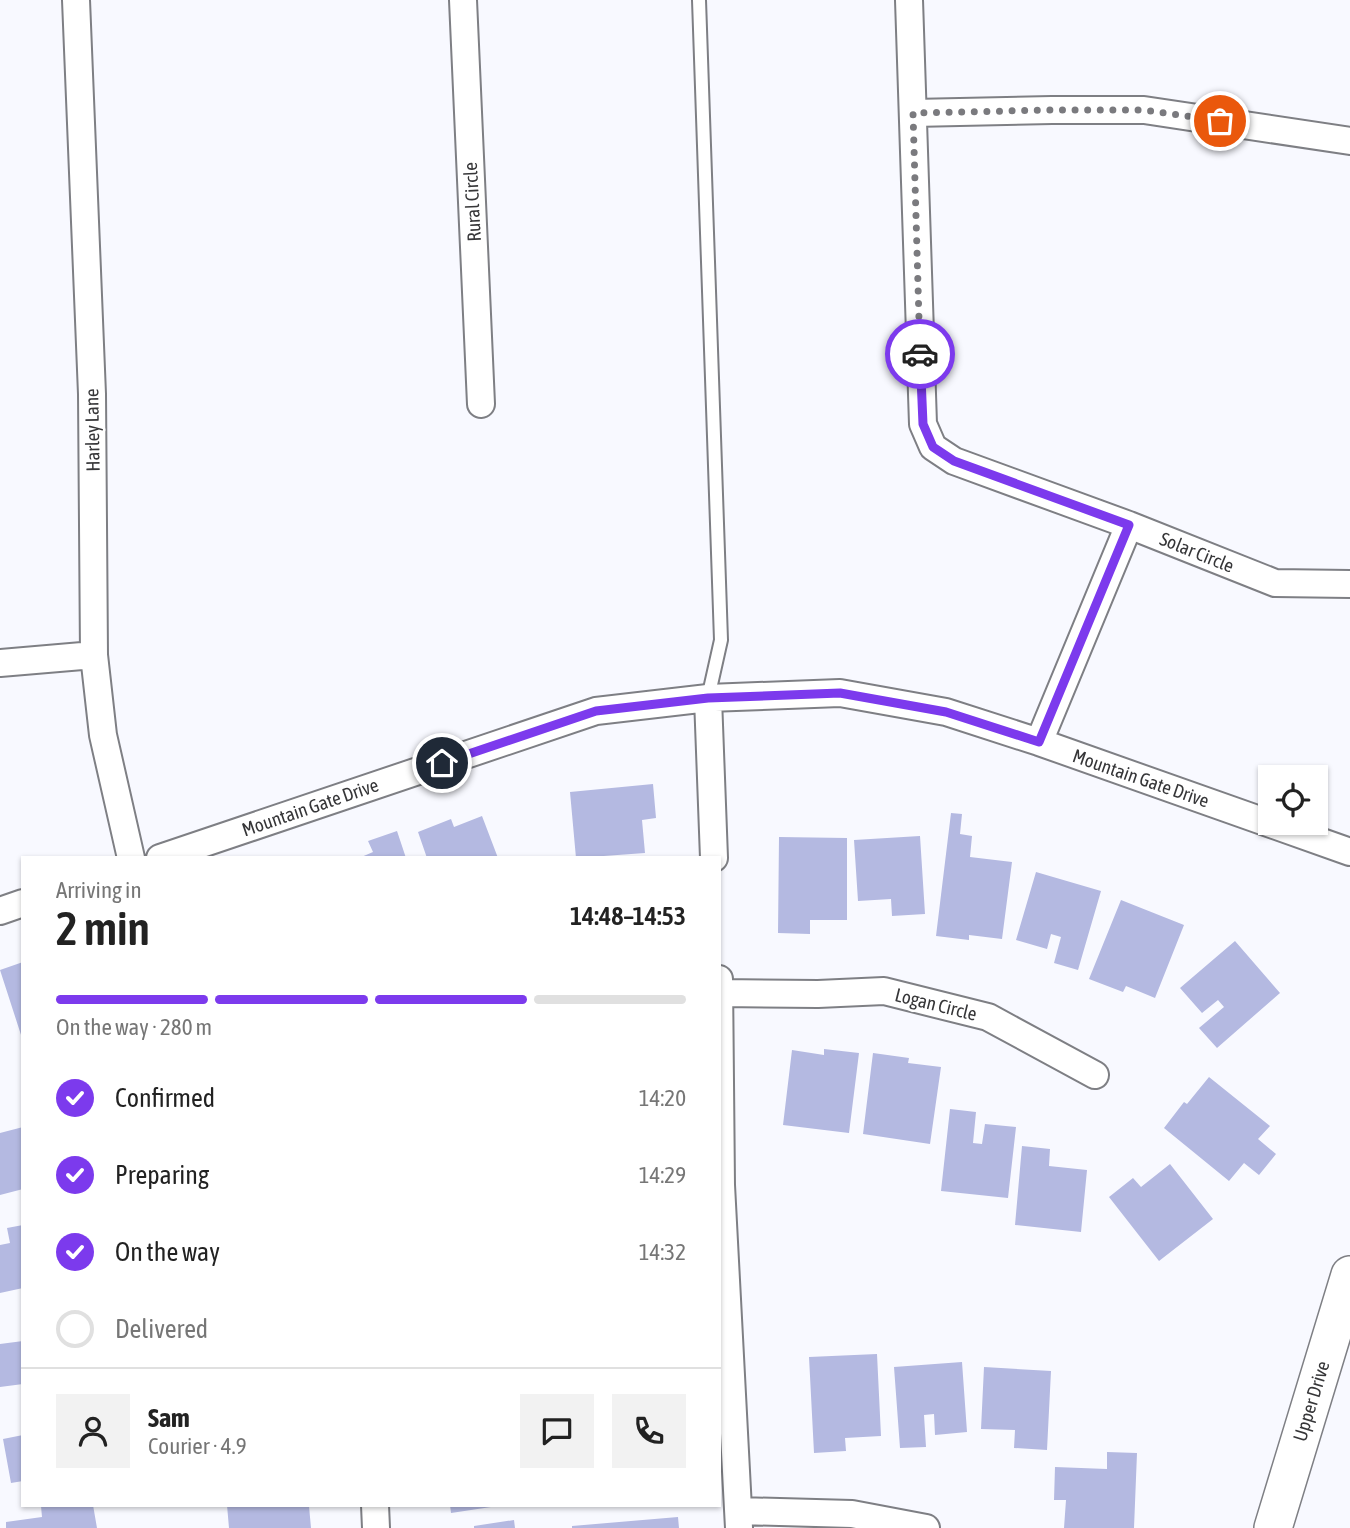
<!DOCTYPE html>
<html lang="en">
<head>
<meta charset="utf-8">
<style>
  :root { --surface:#fff; --page:#f2f2f2; --text:#222; --muted:#767676; --line:#e0e0e0; --accent:#7c3aed }
  body { margin:0; font-family:"Asap Condensed",sans-serif; background:var(--page); color:var(--text); height:100vh; display:flex; flex-direction:column; font-size:26px; white-space:nowrap }
  * { box-sizing:border-box; margin:0 }
  p { font-size:23px; color:var(--muted) }
  .icon { flex:none; width:38px; height:38px; fill:none; stroke:currentColor; stroke-width:2; stroke-linecap:round; stroke-linejoin:round }
  .map { position:relative; flex:1; overflow:hidden }
  .details { position:absolute; left:21px; top:856px; width:700px; height:651px; display:flex; flex-direction:column; background:var(--surface); border-radius:0px; box-shadow:0 2px 5px #0004 }
  .details>* { flex:none }
  .fabs { position:absolute; left:1258px; top:765px; display:grid; gap:14px }
  .fabs a { display:grid; place-items:center; width:70px; height:70px; border-radius:0px; background:var(--surface); box-shadow:0 2px 5px #0004; font-size:35px }
  .pin { position:absolute; display:grid; place-items:center; width:60px; height:60px; color:#fff; margin:-30px; border:4px solid #fff; border-radius:50%; box-shadow:0 2px 7px #0007 }
  .courier { position:absolute; display:grid; place-items:center; width:70px; height:70px; margin:-35px; border:5px solid #7c3aed; border-radius:50%; background:#fff; color:#222; box-shadow:0 2px 9px #0007 }
  .overview em { font-style:normal; font-weight:600 }
  .overview div { display:flex; flex-direction:column-reverse }
  .overview { display:flex; align-items:center; justify-content:space-between; height:119px; padding:0 35px }
  h1 { font-size:46px; font-weight:600; line-height:52px }
  .bar { display:grid; grid-template-columns:repeat(4,1fr); gap:10px 7px; align-content:center; height:84px; padding:0 35px }
  .bar i { height:9px; border-radius:5px; background:var(--line) }
  .bar .on { background:var(--accent) }
  .bar p { grid-column:span 4 }
  .line { display:flex; align-items:center; gap:18px; padding:0 35px; border-top:2px solid var(--line) }
  .line div { flex:1 }
  .round { display:grid; place-items:center; flex:none; width:74px; height:74px; border-radius:0px; background:var(--page) }
  ol { padding:0 35px; list-style:none }
  li { display:flex; align-items:center; gap:21px; height:77px }
  li p { margin-inline-start:auto }
  li .icon { padding:7px; border-radius:50%; background:var(--accent); color:#fff; stroke-width:4 }
  li:last-child { color:var(--muted) }
  li i { width:38px; height:38px; border:4px solid var(--line); border-radius:50% }
  .map>svg:first-child { display:block }
</style>
</head>
<body>
<div class="map">
<svg width="1350" height="1528" viewBox="0 0 1350 1528">
  <rect width="100%" height="100%" fill="#f8f9ff"/>
  <path fill="#b4b9e1" d="M653,784L656,818L642,820L645,853L576,858L570,792Z
    M951,813L962,814L960,834L972,836L970,857L1012,862L1002,939L969,935V940L936,936Z
    M482,816L498,858H427L418,832L451,819L454,827Z
    M397,831L406,858H359L373,852L368,841Z
    M920,836L925,914L892,916L891,899L858,901L854,840Z
    M779,837L847,838V920H810V934L778,933Z
    M1036,872L1101,891L1078,970L1054,963L1061,937L1051,934L1047,949L1016,940Z
    M1121,900L1184,925L1155,998L1126,986L1123,992L1089,979Z
    M1235,941L1280,993L1217,1048L1199,1028L1224,1007L1218,1000L1202,1013L1180,988Z
    M23,962V1038H22L0,970Z
    M824,1049L859,1053L849,1133L783,1125L792,1050L824,1055Z
    M873,1053L909,1058L908,1063L941,1067L930,1144L863,1134Z
    M1209,1077L1270,1126L1258,1139L1276,1154L1259,1175L1244,1163L1229,1181L1164,1128L1184,1102L1187,1104Z
    M950,1109L976,1112L973,1143L982,1144L985,1124L1016,1127L1008,1198L941,1191Z
    M23,1127V1189L0,1195V1133Z
    M1022,1146L1050,1149L1049,1166L1087,1170L1081,1232L1015,1225Z
    M1170,1164L1213,1219L1159,1261L1109,1197L1133,1178L1141,1187Z
    M23,1225V1288L0,1293V1245L10,1243L7,1228Z
    M23,1341V1384L0,1387V1344Z
    M877,1354L881,1436L845,1438L846,1451L814,1453L809,1357Z
    M962,1362L967,1432L935,1435L934,1414L924,1415L926,1447L900,1448L894,1367Z
    M984,1367L1051,1371L1047,1450L1014,1448L1015,1430L981,1429Z
    M23,1435V1481L11,1483L3,1439Z
    M1107,1452L1137,1453L1134,1528H1064L1066,1500H1054L1055,1467L1107,1469Z
    M93,1505L97,1528H6V1522L42,1517L41,1506Z
    M227,1505H306L309,1506L311,1528H229Z
    M450,1505H491V1507L451,1513Z
    M678,1517L679,1528H572V1526Z
    M514,1520L515,1528H474V1526Z"/>
  <g fill="none" stroke-linecap="round" stroke-linejoin="round">
    <defs>
      <path id="service" d="M699,0L721,640L708,698"/>
      <path id="minor" d="M76,0L92,394L94,655L103,735L131,858
        M463,0L481,404
        M909,0L923,424L933,447L954,461L1129,525L1275,583L1350,584
        M913,113L1052,110H1144L1350,141
        M0,663L94,655
        M708,698L714,858
        M1039,742L1129,525
        M160,858L596,711L708,698L840,693L946,712L1039,742L1350,852
        M0,911L23,903
        M719,979L721,1185L739,1528
        M720,993L818,994L884,991L988,1017L1095,1075
        M375,1505L376,1528
        M739,1511L852,1514L926,1528"/>
      <path id="secondary" d="M1273,1528L1350,1275"/>
    </defs>
    <use href="#service" stroke="#7e7f84" stroke-width="16"/>
    <use href="#minor" stroke="#7e7f84" stroke-width="30"/>
    <use href="#secondary" stroke="#7e7f84" stroke-width="40"/>
    <use href="#service" stroke="#fff" stroke-width="12"/>
    <use href="#minor" stroke="#fff" stroke-width="26"/>
    <use href="#secondary" stroke="#fff" stroke-width="37"/>
  </g>
  <g fill="none" stroke-linecap="round" stroke-linejoin="round">
    <path stroke="#7a7a7e" stroke-width="7" stroke-dasharray="0 12.6" d="M920,354L913,113L1052,110H1144L1220,121"/>
    <path stroke="#7c3aed" stroke-width="9" d="M442,763L596,711L708,698L840,693L946,712L1039,742L1129,525L954,461L933,447L923,424L920,354"/>
  </g>
  <g text-anchor="middle" dominant-baseline="central" stroke-width="5" stroke-linejoin="round" paint-order="stroke">
    <g font-size="19" fill="#363638" stroke="#fff">
      <text transform="translate(472 202) rotate(-93)">Rural Circle</text>
      <text transform="translate(92 430) rotate(-91)">Harley Lane</text>
      <text transform="translate(1197 552) rotate(22)">Solar Circle</text>
      <text transform="translate(1141 778) rotate(19)">Mountain Gate Drive</text>
      <text transform="translate(310 807) rotate(-19)">Mountain Gate Drive</text>
      <text transform="translate(936 1004) rotate(14)">Logan Circle</text>
      <text transform="translate(1311 1401) rotate(-73)">Upper Drive</text>
    </g>
  </g>
</svg>
<div class="fabs">
<a><svg class="icon" aria-label="locate" viewBox="0 0 24 24"><circle cx="12" cy="12" r="6"/><path d="M12 2v4M12 18v4M2 12h4M18 12h4"/></svg></a>
</div>
<div class="pin" style="left:1220px;top:121px;background:#ea580c"><svg class="icon" aria-label="bag" viewBox="0 0 24 24"><path d="M5 8h14l-1 12H6zM9 8a3 3 0 0 1 6 0"/></svg></div>
<div class="pin" style="left:442px;top:763px;background:#1f2937"><svg class="icon" aria-label="home" viewBox="0 0 24 24"><path d="M3 11l9-7 9 7M6 9v11h12V9"/></svg></div>
<div class="courier" style="left:920px;top:354px"><svg class="icon" aria-label="car" viewBox="0 0 24 24"><path d="M5 17H2v-5l4-1 3-4h7l3 4 3 1v5h-3M9 17h6M6 11h13"/><circle cx="7" cy="17" r="2"/><circle cx="17" cy="17" r="2"/></svg></div>
<section class="details">
<div class="overview"><div><h1>2 min</h1><p>Arriving in</p></div><em>14:48–14:53</em></div>
<div class="bar"><i class="on"></i><i class="on"></i><i class="on"></i><i></i><p>On the way · 280 m</p></div>
<ol>
<li><svg class="icon" aria-label="check" viewBox="0 0 24 24"><path d="M5 12l5 5 9-10"/></svg>Confirmed<p>14:20</p></li>
<li><svg class="icon" aria-label="check" viewBox="0 0 24 24"><path d="M5 12l5 5 9-10"/></svg>Preparing<p>14:29</p></li>
<li><svg class="icon" aria-label="check" viewBox="0 0 24 24"><path d="M5 12l5 5 9-10"/></svg>On the way<p>14:32</p></li>
<li><i></i>Delivered</li>
</ol>
<div class="line" style="height:126px"><a class="round"><svg class="icon" aria-label="person" viewBox="0 0 24 24"><circle cx="12" cy="8" r="4"/><path d="M4 21q1-7 8-7t8 7"/></svg></a><div><b>Sam</b><p>Courier · 4.9</p></div><a class="round"><svg class="icon" aria-label="chat" viewBox="0 0 24 24"><path d="M4 5h16v11H9l-5 4z"/></svg></a><a class="round"><svg class="icon" aria-label="phone" viewBox="0 0 24 24"><path d="M5 4h4l2 5-3 2q2 4 5 5l2-3 5 2v4C11 20 4 13 5 4z"/></svg></a></div>
</section>
</div>
</body>
</html>
